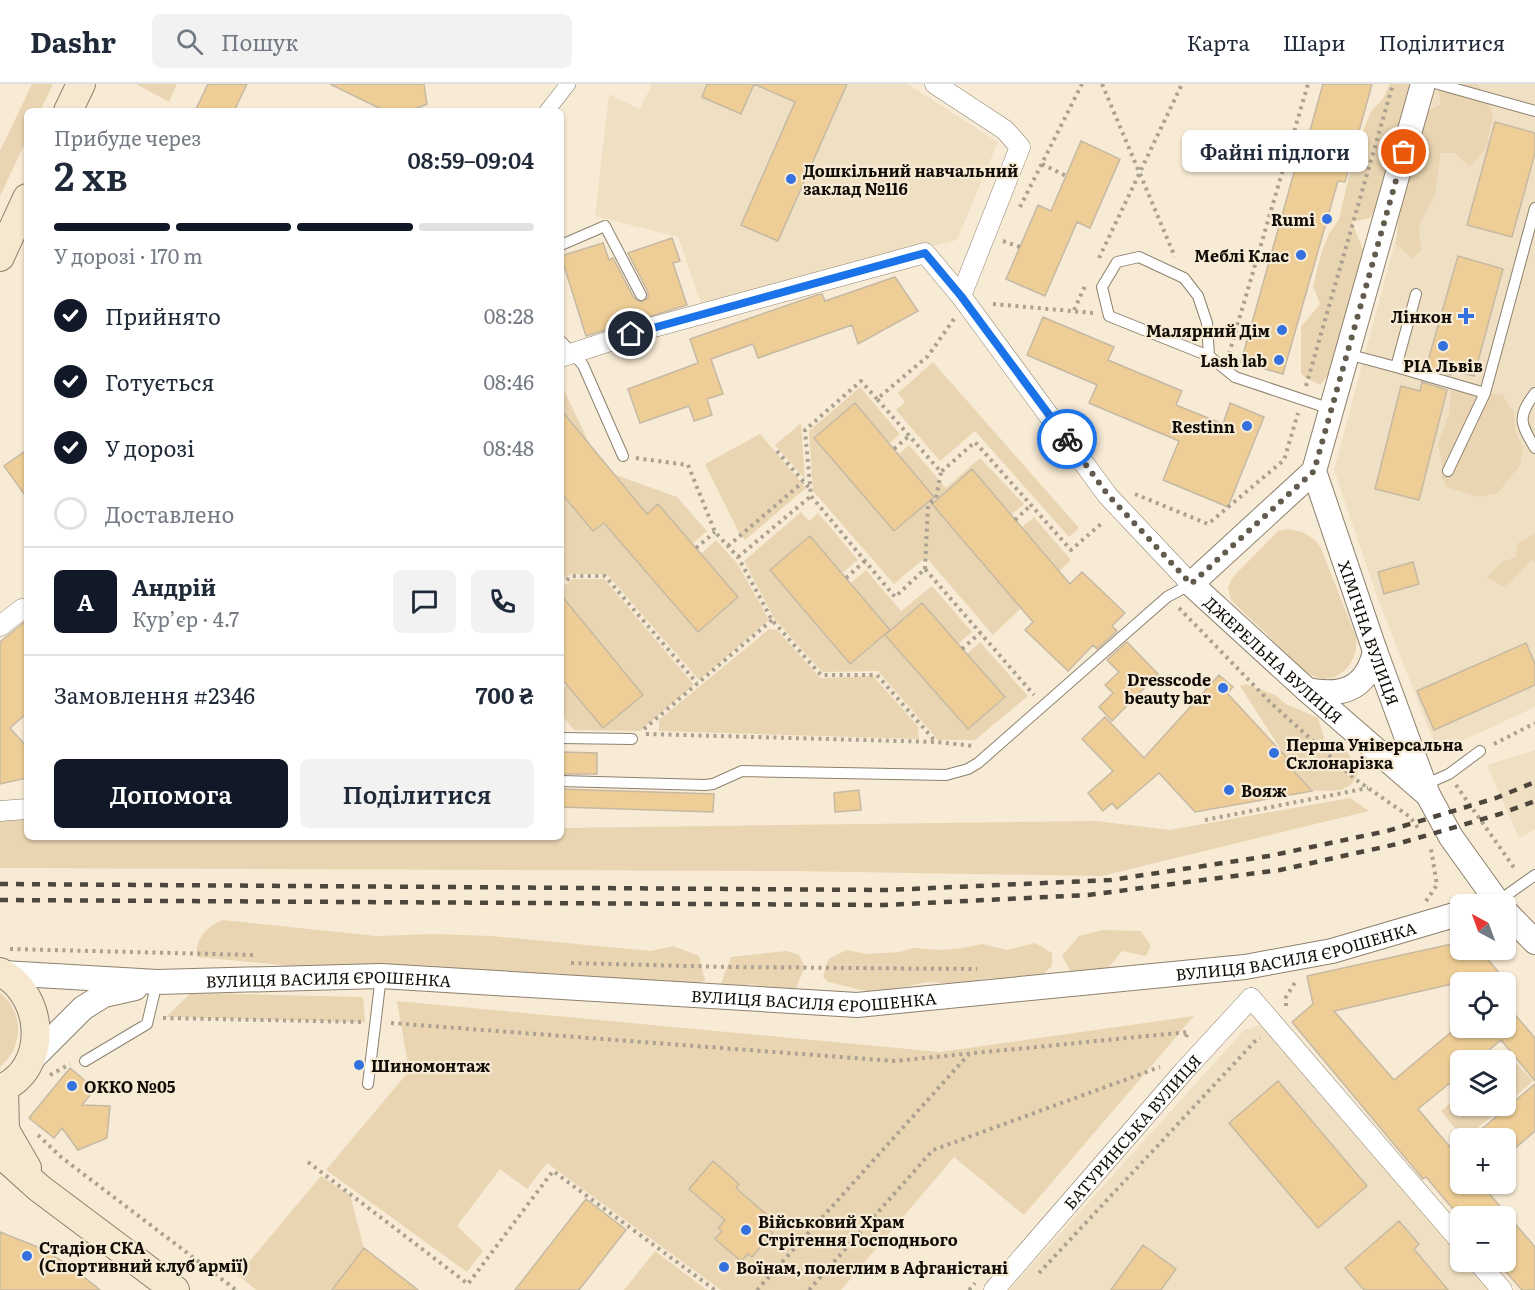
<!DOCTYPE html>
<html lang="uk">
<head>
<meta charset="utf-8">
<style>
  :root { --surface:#fff; --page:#f2f2f3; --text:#1f2937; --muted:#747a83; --line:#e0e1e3; --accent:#111827 }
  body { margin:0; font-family:Literata,serif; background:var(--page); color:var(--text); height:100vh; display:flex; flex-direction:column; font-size:22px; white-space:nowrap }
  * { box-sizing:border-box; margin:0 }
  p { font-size:20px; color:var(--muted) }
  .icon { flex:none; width:33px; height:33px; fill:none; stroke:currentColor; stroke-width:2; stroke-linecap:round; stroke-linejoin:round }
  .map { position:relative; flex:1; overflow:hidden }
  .panel { position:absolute; left:24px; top:24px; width:540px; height:732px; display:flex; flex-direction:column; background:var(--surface); border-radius:9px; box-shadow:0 2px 4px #0004 }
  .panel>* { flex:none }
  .needle { width:39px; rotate:319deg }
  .controls { position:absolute; left:1450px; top:810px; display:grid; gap:12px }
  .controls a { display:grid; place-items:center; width:66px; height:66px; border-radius:9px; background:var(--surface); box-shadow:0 2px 4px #0004; font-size:30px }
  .pin { position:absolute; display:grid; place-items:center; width:51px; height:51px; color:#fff; margin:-26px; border:3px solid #fff; border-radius:50%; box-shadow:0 2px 6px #0007 }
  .courier { position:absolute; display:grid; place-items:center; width:60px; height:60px; margin:-30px; border:4px solid #1a73e8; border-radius:50%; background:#fff; color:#222; box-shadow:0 2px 8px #0007 }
  .bubble { position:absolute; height:42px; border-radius:9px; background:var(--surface); box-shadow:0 2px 4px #0004; font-size:20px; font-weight:600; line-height:42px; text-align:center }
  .head em { font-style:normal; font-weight:600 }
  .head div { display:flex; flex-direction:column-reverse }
  .head { display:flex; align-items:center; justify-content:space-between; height:102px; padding:0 30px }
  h1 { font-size:39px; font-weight:600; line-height:45px }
  .bar { display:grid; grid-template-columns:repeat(4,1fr); gap:9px 6px; align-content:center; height:72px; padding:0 30px }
  .bar i { height:8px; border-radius:4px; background:var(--line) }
  .bar .selected { background:var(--accent) }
  .bar p { grid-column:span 4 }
  .line { display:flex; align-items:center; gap:15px; padding:0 30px; border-top:2px solid var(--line) }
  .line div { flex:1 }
  .round { display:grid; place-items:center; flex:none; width:63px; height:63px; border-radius:9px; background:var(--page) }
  ol { padding:0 30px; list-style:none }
  li { display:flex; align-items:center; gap:18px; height:66px }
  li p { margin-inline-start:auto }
  li .icon { padding:6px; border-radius:50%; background:var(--accent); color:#fff; stroke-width:4 }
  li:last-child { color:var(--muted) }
  li i { width:33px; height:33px; border:3px solid var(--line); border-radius:50% }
  .cta { display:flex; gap:12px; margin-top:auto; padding:12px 30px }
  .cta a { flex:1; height:69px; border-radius:9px; background:var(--accent); color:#fff; font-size:24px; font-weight:600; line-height:69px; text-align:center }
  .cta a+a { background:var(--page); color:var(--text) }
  header { display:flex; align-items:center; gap:36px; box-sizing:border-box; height:84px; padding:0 30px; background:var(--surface); border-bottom:2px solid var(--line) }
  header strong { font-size:28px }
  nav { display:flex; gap:33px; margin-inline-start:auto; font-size:21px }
  .search { width:420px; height:54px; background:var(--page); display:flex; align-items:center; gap:15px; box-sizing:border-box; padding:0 21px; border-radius:9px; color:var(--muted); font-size:22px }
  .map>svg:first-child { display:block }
</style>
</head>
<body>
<header>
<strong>Dashr</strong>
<div class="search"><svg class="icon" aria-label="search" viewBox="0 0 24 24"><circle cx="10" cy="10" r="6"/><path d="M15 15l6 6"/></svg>Пошук</div>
<nav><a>Карта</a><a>Шари</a><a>Поділитися</a></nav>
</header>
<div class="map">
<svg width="1535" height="1206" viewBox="0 0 1535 1206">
  <rect width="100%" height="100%" fill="#f8ebd5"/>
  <path fill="#f0e0c3" d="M652,0H908L998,58L957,156L702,222L678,153L595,132L609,10L640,25Z
    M1437,0H1535V623L1473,652L1437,666L1376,510L1334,386Z
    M1535,666V745L1519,754L1487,681Z
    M1266,939L1461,1167V1178H1470L1495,1206H1009L1244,946Z"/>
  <path fill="#e9d5b2" d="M32,0H53L40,27H27V55L0,112V67Z
    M136,0H177L169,18Z
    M1390,0H1411L1380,119L1370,134L1352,138L1364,168L1334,269L1332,287L1320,301L1304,293L1301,289V243L1320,220L1313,202L1322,167L1329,150L1339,135L1355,66L1371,27L1382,16Z
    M1437,0H1476L1487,12L1493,32L1486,64L1470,83L1455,69H1441C1438,81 1438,103 1434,112C1424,137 1414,135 1422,165L1413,175L1396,160L1400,122L1423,30L1441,20Z
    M933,278L1079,444L1069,453L975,347L940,377L896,326L905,318L898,309Z
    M561,300L590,361L561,326Z
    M860,303L900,350L889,360L855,319L815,354L894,447L934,413L898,371L909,361L946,404L980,374L1024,420L1011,431L971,386L932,420L1013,514L1022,443L1034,433L1071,476L993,551L926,473L894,500L813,407L809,347Z
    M1451,307L1478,311L1502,310L1514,328L1515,346L1523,363L1520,381L1498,409L1480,413L1446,403L1442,393V378L1438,360L1449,331Z
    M801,339L805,395L775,361Z
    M760,350L806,404L745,456L740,451L705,380Z
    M616,391L677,413L707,447L692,460L658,421L618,455L698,548L738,513L701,470L716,456L737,479L769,536L699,596L607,490H571L561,498V409L593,447L634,414Z
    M801,428L809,437L818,429L858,476L842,489L810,452L770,487L849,580L890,546L851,499L866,486L901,527L932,502L972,548L958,560L885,551L968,645L1005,614L967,570L980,558L1028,612L975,656H938L878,587L822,588L774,534L744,477Z
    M1287,445C1302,447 1310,450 1320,462L1356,553C1360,582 1332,607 1306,588L1231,516L1228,504L1232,494L1278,447Z
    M1535,449V478L1532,476L1504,503L1487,494L1502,478L1516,473L1518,459Z
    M573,495H604L694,601L640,647L574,646L561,630V606L567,601L603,644L643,611L565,516L561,520V505Z
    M769,545L777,546L820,594L873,592L918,642L919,655L659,647V636Z
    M1246,600L1275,611L1286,620L1318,634L1325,657L1344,664L1359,685C1353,711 1334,706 1312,707L1298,692L1240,602Z
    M1350,714L1369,727L1102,792L791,787L0,784V736L27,735V753H561V744L1096,737L1170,746Z
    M222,836L376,852L433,850L492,852L651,867L673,862L699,872L705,896L695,902L624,894L564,895L282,881L197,873C195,854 206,844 222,836Z
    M1102,846L1141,847L1151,862L1146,872L1122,867L1108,884L1071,888L1062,872L1079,852Z
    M1035,859L1052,869V882L1034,899L989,894L959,900L926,898L886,907H866L828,898L823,893L826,881L829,875L846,866L867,870L900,868L913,864L941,866L963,864L982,860L1007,866Z
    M786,867L799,871L805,883L795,906H776L752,900L726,905L720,902L731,873Z
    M0,909C25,928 23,964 0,983Z
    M191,909L363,913L365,938L166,933Z
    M397,917L940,968L1194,932L1024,1131L954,1073L841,1206H721L547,1079L527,1105L500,1085L457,1142L483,1167L467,1188L326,1086L409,987Z
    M1509,971L1533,997L1506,1020V976H1502Z
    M1461,1010V1022H1504L1466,1054H1463L1441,1027Z
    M321,1092L350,1111L364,1164L336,1206H256L238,1191Z
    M655,1167L707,1206H624Z"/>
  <path fill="#eece96" stroke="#c6b9a4" stroke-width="1.5" d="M208,0H247L234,27H195Z
    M330,0H424L427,20L410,27H385Z
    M707,0H847L778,157L741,141L795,18L754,0L741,30L702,13Z
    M1323,0H1372L1345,98L1338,97L1283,290L1241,278L1295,85L1299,86Z
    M1495,38L1535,49V69L1512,153L1467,141Z
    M1081,57L1120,75L1090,144L1077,138L1045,212L1006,195L1038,121L1051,127Z
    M672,154L680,177L673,179L687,221L586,252L561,172L603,159L609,176L613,174L634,214L641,218L648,214V208L628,169Z
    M1458,172L1503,185L1474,292L1452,286L1451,291L1426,284Z
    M895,193L918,227L858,260L852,241L758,274L753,260L711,275L723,310L707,315L712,331L694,337L689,322L640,339L628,305L698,279L690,255L817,211L822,210L825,217Z
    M1043,233L1114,263L1108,276L1182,307L1176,321L1223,340L1230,319L1264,333L1228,423L1163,396L1179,357L1089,319L1097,301L1027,271Z
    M1422,298L1447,306L1419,416L1375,405L1401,302L1420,307Z
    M855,319L934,413L894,447L814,354Z
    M561,326L647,430L658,420L738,513L698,548L604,439L593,447L561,409Z
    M27,366V414L4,382Z
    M972,385L1070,500L1082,488L1125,529L1112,542L1117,547L1097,565L1093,561L1068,587L1025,546L1033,538L932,420Z
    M810,452L890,546L850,580L770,486Z
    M1413,478L1419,500L1384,510L1378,488Z
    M561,511L643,611L603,644L561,594Z
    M922,519L1005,613L968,645L885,551Z
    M27,536V629L10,644L27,663V694L0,700V558Z
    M1127,558L1158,590L1112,637L1099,623L1113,609L1105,601L1119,588L1107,576Z
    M1526,559L1535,580V601L1434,646L1417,607Z
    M1219,591L1233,603L1227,609L1287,674L1284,677L1312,707L1195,728L1159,689L1117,725L1112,719L1103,727L1088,709L1113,687L1082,655L1105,633L1144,674Z
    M561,668L597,669V690H561Z
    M561,705L714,710L713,728L561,723Z
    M859,706L861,726L835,728L834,709Z
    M1461,858V866H1480L1507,898H1461L1334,927L1394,996L1456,944H1506V920L1535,954V997L1501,956L1477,976H1461V990L1418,1025L1461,1076V1100H1481L1535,1163V1206H1522L1506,1188V1132H1459L1426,1093L1423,1095L1292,938L1313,920L1307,892Z
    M70,984L95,1005L82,1021L110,1022L107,1054L78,1066L62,1044L54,1054L29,1034Z
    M1278,997L1367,1102L1318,1144L1229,1039Z
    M1535,1000V1047L1506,1072V1054H1471Z
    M713,1077L739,1100L736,1104L775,1138L769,1145L773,1149L752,1173L748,1170L741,1177L715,1155L722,1147L718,1144L725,1136L689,1105Z
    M586,1115L626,1146L579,1206H515Z
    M1399,1137L1419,1160L1414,1165L1448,1206H1364L1345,1184Z
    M0,1148L40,1164L69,1181L100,1206H0Z
    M1143,1161L1176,1185L1161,1206H1111Z
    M364,1164L418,1206H332Z"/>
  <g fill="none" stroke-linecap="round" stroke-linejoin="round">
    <defs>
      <path id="service" d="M1438,0L1535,27
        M561,161L605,142L641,211
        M561,257L583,281L623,372
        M1347,270L1396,283L1416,210
        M1209,272L1207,239L1198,212L1184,194L1139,173L1117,178L1102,203L1109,232L1209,272L1235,293L1331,325
        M1396,283L1485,309
        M1535,309C1517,333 1520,339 1535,364
        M1448,387L1485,309L1535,124
        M561,654L632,655
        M561,697L705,701L713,700L742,687L946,691L968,685L978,679L1167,513L1191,500
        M1424,701L1449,690L1480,667
        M1497,818L1535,791
        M85,977L147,940L157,898
        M368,1000L381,892"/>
      <path id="pedestrian" d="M547,27L568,0"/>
      <g id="minor">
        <path d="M935,0L1005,46L1020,63L961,212"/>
        <path d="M561,273L650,244L925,169L961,212L1108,412L1191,500"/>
        <path d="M0,542L22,525"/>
        <path d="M0,727L27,725"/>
        <path d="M1251,914L1461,1158"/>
        <path d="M1478,1178L1502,1206"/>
        <path id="s1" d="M994,1206L1184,987L1251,914"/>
      </g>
      <g id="tertiary">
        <path id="s2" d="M1423,0L1314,387L1375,567L1428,711"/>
        <path id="s3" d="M1314,387L1191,500L1307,606L1428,711L1451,753L1499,820"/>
        <path d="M1307,606C1342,613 1367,605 1375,567"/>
        <path d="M1506,828L1535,858"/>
        <path id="s4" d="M3,889L157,898L381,892L857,921L1245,883L1332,867L1461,829"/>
        <path d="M28,979L83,924L104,911L135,904"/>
      </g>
      <path id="secondary" d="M68,27L81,0
        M0,173L27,114
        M0,888C46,911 49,986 0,1005
        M4,1004L5,1046L27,1084
        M0,1069L39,1104L175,1206"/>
    </defs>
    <use href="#service" stroke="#8d816d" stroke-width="12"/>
    <use href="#pedestrian" stroke="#8d816d" stroke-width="16"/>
    <use href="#minor" stroke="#8d816d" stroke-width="21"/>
    <use href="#tertiary" stroke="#8d816d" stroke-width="26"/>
    <use href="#secondary" stroke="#8d816d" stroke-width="30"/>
    <path stroke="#aba190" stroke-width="4" stroke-dasharray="3 4.5" stroke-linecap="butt" d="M1102,0L1175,173
      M1042,80L1066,92
      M1020,123L1082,0
      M1003,157L1020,163
      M1099,174L1182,0
      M993,220L1093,229
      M1074,226L1086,200
      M954,235L928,272L877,315L941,388L975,358L1071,466L1102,439
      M1229,270L1308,0
      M1306,302L1393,0
      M877,315L861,297L805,346L811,412L895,513L925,485L1034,611
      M894,365L909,352
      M777,367L810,405
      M636,374L688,381L715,448L738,473L772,536L821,591H877L936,658
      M1135,410L1208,440L1284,376L1298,329
      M1015,436L1031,421
      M728,462L803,398
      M696,464L715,448
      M738,473L811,412
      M925,485L928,421L936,414L941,388
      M846,494L865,477
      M561,501L572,492H605L697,599
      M1179,524L1271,619L1355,695L1410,733L1418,744
      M962,565L980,549
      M561,596L562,595
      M644,645L772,536
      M646,650L936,658L974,662
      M1494,660L1535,639
      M1456,701L1515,785
      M1205,736L1368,704
      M1426,817L1437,801L1431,765
      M10,865L254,871
      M571,879L727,883L977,885
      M1286,922V913L1296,897
      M163,934L362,938
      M391,939L894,977L1188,948L1186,953
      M50,991L70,980
      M38,1051L61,1073L236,1206
      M308,1078L468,1200L553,1087L715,1206
      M1039,1189L1257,955L1260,954
      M757,1206L969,970
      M809,1206L933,1066L1160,983
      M969,1206L975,1199"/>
    <use href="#service" stroke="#fff" stroke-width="10"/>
    <use href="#pedestrian" stroke="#fff" stroke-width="15"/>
    <use href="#minor" stroke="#fff" stroke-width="20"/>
    <use href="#tertiary" stroke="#fff" stroke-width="24"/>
    <use href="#secondary" stroke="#f6e8cf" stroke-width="28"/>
    <path stroke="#4d463c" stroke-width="4.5" stroke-dasharray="8 8" stroke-linecap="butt" d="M0,800L887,806L1111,796L1269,772L1387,747L1496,714L1535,698
      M0,816L884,821L1088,811L1280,786L1397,760L1500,730L1535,717"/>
  </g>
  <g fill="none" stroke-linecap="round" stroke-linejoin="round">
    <path stroke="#625b4e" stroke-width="6" stroke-dasharray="0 10.8" d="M1067,355L1108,411L1191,500L1314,387L1404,68"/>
    <path stroke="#1a73e8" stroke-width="8" d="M631,250L925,169L961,212L1067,355"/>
  </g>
  <g fill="#3470de" stroke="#f8ebd5" stroke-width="2">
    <circle cx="791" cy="95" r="6"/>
    <circle cx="1327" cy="135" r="6"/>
    <circle cx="1301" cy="171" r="6"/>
    <path d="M1463 223h6v6h6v6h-6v6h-6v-6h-6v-6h6z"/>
    <circle cx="1282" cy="246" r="6"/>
    <circle cx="1443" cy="262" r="6"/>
    <circle cx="1279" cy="276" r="6"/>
    <circle cx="1247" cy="342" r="6"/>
    <circle cx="1223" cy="604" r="6"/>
    <circle cx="1274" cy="669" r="6"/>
    <circle cx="1229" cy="706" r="6"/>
    <circle cx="359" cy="981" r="6"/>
    <circle cx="72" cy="1002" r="6"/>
    <circle cx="746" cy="1146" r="6"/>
    <circle cx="27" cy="1172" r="6"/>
    <circle cx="724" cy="1183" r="6"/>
  </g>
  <g text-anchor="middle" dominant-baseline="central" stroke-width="4.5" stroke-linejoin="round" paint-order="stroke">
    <g font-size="16" font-weight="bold" fill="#110d06" stroke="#f8ebd5" text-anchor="start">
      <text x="803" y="86">Дошкільний навчальний<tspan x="803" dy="18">заклад №116</tspan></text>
      <text x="1315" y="135" text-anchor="end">Rumi</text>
      <text x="1289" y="171" text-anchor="end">Меблі Клас</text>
      <text x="1452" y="232" text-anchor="end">Лінкон</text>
      <text x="1270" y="246" text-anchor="end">Малярний Дім</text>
      <text x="1267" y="276" text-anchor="end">Lash lab</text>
      <text x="1443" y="281" text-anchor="middle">РІА Львів</text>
      <text x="1235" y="342" text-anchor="end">Restinn</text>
      <text x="1211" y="595" text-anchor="end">Dresscode<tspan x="1211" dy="18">beauty bar</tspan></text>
      <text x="1286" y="660">Перша Універсальна<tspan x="1286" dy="18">Склонарізка</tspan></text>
      <text x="1241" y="706">Вояж</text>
      <text x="371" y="981">Шиномонтаж</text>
      <text x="84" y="1002">ОККО №05</text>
      <text x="758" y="1137">Військовий Храм<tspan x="758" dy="18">Стрітення Господнього</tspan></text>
      <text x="39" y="1163">Стадіон СКА<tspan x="39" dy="18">(Спортивний клуб армії)</tspan></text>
      <text x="736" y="1183">Воїнам, полеглим в Афганістані</text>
    </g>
    <g font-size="16" fill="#110d06" stroke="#f8ebd5">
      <text stroke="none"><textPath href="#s2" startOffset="573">ХІМІЧНА ВУЛИЦЯ</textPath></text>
      <text stroke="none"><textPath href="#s3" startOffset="279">ДЖЕРЕЛЬНА ВУЛИЦЯ</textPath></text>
      <text stroke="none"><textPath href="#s4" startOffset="1298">ВУЛИЦЯ ВАСИЛЯ ЄРОШЕНКА</textPath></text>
      <text stroke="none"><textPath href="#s4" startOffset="326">ВУЛИЦЯ ВАСИЛЯ ЄРОШЕНКА</textPath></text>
      <text stroke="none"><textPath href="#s4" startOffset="812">ВУЛИЦЯ ВАСИЛЯ ЄРОШЕНКА</textPath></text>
      <text stroke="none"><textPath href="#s1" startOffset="210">БАТУРИНСЬКА ВУЛИЦЯ</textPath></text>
    </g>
  </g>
</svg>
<div class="controls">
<a><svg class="needle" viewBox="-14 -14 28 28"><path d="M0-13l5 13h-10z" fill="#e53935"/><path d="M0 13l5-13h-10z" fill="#747a83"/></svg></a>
<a><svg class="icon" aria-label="locate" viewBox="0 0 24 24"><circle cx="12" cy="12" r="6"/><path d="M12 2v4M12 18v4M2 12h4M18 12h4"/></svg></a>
<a><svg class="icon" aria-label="layers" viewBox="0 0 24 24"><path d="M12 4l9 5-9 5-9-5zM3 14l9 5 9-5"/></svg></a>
<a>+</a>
<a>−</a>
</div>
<div class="pin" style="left:1404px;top:68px;background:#ea580c"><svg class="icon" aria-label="bag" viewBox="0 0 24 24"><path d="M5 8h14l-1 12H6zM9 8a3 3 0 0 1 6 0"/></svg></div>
<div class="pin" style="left:631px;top:250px;background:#1f2937"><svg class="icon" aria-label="home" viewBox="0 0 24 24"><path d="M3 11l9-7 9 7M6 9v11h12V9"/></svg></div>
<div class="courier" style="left:1067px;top:355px"><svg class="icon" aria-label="bike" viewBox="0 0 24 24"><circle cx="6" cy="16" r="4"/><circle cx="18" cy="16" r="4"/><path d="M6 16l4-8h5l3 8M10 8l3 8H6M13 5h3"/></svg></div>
<div class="bubble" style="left:1182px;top:46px;width:186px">Файні підлоги</div>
<section class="panel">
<div class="head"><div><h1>2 хв</h1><p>Прибуде через</p></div><em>08:59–09:04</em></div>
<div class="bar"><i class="selected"></i><i class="selected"></i><i class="selected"></i><i></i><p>У дорозі · 170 m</p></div>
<ol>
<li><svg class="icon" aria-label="check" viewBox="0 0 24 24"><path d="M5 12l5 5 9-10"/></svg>Прийнято<p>08:28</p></li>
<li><svg class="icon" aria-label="check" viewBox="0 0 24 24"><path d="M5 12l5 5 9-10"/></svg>Готується<p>08:46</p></li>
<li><svg class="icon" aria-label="check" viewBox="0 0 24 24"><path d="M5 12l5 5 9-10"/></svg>У дорозі<p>08:48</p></li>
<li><i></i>Доставлено</li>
</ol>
<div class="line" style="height:108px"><b class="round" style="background:var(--accent);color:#fff">А</b><div><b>Андрій</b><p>Кур’єр · 4.7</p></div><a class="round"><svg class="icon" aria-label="chat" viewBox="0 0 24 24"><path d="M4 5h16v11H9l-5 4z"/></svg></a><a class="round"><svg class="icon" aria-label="phone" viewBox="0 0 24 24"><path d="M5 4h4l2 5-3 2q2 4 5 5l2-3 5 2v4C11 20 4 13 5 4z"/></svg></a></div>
<div class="line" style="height:78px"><div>Замовлення #2346</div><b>700 ₴</b></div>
<div class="cta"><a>Допомога</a><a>Поділитися</a></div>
</section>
</div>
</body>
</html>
